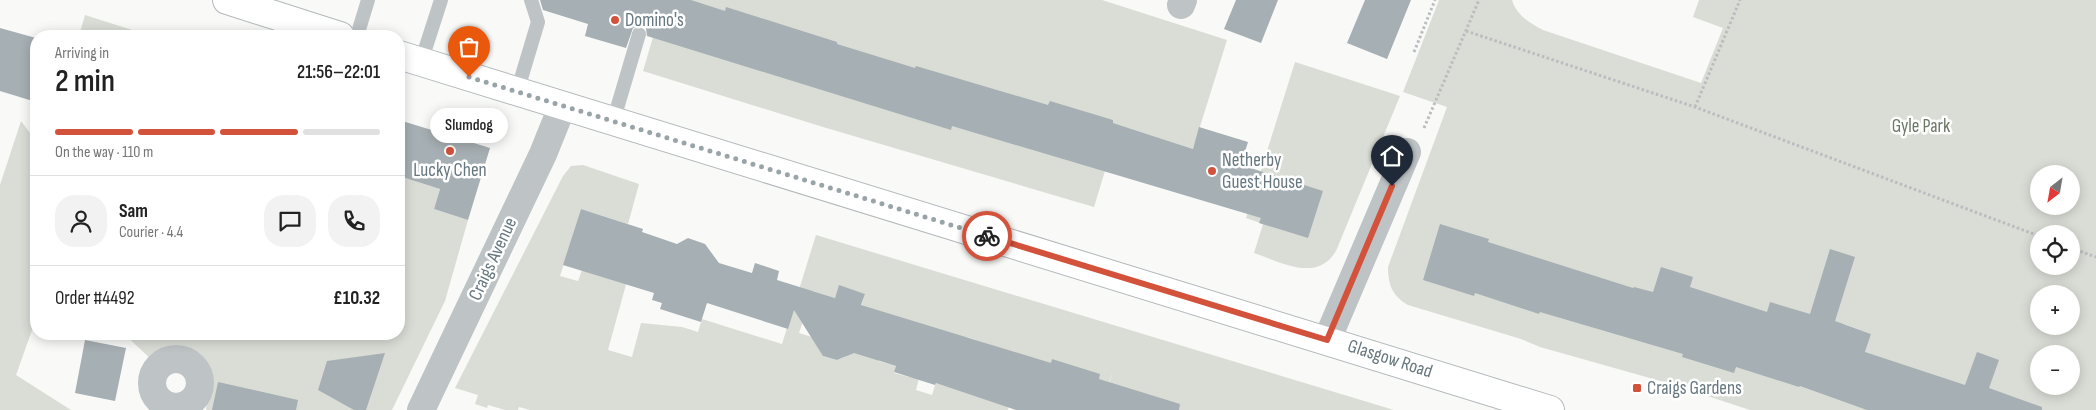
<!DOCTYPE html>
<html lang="en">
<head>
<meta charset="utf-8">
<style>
  :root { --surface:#fff; --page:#f2f2f2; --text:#222; --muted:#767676; --line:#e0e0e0; --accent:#d3523c }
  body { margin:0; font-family:"Sofia Sans Condensed",sans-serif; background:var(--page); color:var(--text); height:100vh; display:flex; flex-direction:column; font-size:19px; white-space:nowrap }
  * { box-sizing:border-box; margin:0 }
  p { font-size:16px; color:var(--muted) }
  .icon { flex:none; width:28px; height:28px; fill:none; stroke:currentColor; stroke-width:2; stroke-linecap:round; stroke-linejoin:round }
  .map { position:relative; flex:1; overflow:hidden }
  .panel { position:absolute; left:30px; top:30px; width:375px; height:310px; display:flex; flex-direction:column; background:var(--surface); border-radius:20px; box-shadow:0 2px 12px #0003 }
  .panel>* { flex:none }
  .needle { width:32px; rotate:211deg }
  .buttons { position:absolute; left:2030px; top:165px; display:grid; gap:10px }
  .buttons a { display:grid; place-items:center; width:50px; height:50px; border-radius:50%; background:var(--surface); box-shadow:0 2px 12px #0003; font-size:25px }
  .pin { position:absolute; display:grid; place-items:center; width:42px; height:42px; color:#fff; margin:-51px -21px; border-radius:50% 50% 50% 0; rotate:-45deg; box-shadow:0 0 5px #0007 }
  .pin .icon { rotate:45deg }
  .courier { position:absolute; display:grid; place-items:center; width:50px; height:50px; margin:-25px; border:4px solid #d3523c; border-radius:50%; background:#fff; color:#222; box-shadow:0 1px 6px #0007 }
  .bubble { position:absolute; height:35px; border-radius:18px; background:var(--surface); box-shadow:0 2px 12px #0003; font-size:16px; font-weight:600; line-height:35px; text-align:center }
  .overview em { font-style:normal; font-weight:600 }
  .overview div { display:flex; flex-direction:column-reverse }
  .overview { display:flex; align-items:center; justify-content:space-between; height:85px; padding:0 25px }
  h1 { font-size:32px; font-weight:600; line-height:38px }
  .bar { display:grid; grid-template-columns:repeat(4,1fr); gap:8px 5px; align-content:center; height:60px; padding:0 25px }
  .bar i { height:6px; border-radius:4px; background:var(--line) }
  .bar .active { background:var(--accent) }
  .bar p { grid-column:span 4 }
  .line { display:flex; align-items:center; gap:12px; padding:0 25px; border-top:1px solid var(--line) }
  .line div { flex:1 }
  .round { display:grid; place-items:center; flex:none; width:52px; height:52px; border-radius:20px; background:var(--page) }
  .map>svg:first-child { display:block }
</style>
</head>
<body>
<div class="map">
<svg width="2096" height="410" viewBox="0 0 2096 410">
  <rect width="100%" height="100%" fill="#f9f9f7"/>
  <path fill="#daddd6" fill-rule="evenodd" d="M664,0H1102L1227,40L1193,149L1119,125L1094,207L823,127L643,71Z
    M1439,0H1512C1517,16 1529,22 1543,30L1701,83L1723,28L1693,17L1699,0H2096V410H1878L1864,355L1871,334L1844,324L1868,410H1750L1671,384L1540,347L1521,339L1408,305C1392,296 1388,284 1388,267L1447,107L1403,92ZM2039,174H2071V206H2039ZM2039,234H2071V266H2039ZM2039,294H2071V326H2039ZM2039,354H2071V386H2039Z
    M85,15L151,36H79Z
    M1295,62L1400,96L1336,251C1317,283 1281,262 1254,253L1263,224L1246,218Z
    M21,121L36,141V319L16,375L71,410H0V185Z
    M583,165L639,184L628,224L581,209L560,276L578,281L582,270L633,259L608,350L632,357L641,323L682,327L698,332L702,319L782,344L816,235L1394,410H1101L1113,371L1103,400L1015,353L967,337L1010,401L1008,410H530L519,407L518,410H505L488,405L487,408L475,404L478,395L455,388L563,176L571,166ZM839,286L865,294L845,357L837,360L823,356L822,340L799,333L813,291L835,298ZM892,315L937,379L932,395L916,390L920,374L909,377L894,373L896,366L878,361Z
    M399,176L440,189L434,209L468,220L445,301L392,410H206L207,398L214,382C211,378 209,373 206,368C192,347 172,346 153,361L124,334H399Z"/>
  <path fill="#a6afb3" d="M540,0H691L725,11L726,7L837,42V44L915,68L916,66L1048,105L1050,101L1113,120V123L1193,149L1199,127L1248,142L1241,165L1323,191L1308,238L1259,223L1261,218L952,126L951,130L647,36L646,28L641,26L633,28L626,48L585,36L588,24L543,10Z
    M1236,0H1278L1261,43L1224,29Z
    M1365,0H1411L1387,59L1347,43Z
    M0,28L36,38V102L0,91Z
    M399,120L490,148L468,220L434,209L440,189L399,176Z
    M581,209L643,229L642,232L677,244L688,238L705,244L719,263L752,273L755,263L779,271L777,280L835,298L839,285L865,294L861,305L1051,363L1052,359L1100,374L1099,379L1180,404L1179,410H1016L936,383L935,385L894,372L896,366L854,353L837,360L823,356L794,310L788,329L707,303L701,322L660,309L662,303L652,300L654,293L563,265Z
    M1440,224L1489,239L1488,242L1633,288L1634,287L1653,292L1661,267L1693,277L1690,287L1767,312L1770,302L1810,314L1830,249L1855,257L1835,321L1871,334L1865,352L1965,385L1977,352L1999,360L1989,388L2042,407V410H1867L1800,386L1799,387L1736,367L1734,373L1682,357L1683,354L1540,312L1539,314L1475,293L1474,296L1423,280Z
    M85,340L126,348L115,401L75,393Z
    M385,353L366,410H354L318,390L327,361Z
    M218,382L298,400L296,410H212Z"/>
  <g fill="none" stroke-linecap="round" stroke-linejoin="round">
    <defs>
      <path id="primary" d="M227,0L340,36
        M399,55C782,175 1167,289 1550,410"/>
    </defs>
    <use href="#primary" stroke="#b2b8bb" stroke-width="30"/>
    <path stroke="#b9bdbf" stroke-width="3" stroke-dasharray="2.5 2.5" stroke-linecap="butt" d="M1466,31L1695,107L2039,236
      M1414,52L1435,0
      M1695,107L1740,0
      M1424,128L1479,0
      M2071,248L2096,257"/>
    <path stroke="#bec3c6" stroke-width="14" d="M357,36L368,0
      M421,62L441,0
      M517,92L538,22L531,0
      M613,122L639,34"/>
    <path stroke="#bec3c6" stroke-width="28" d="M1181,5L1183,0
      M1327,340L1407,152
      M152 383a24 24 0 1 1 48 0a24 24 0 1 1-48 0Z
      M421,410L543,154L562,107"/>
    <use href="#primary" stroke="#fff" stroke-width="28"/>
  </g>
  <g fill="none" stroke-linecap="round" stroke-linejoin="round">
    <path stroke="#99a4a9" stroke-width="5" stroke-dasharray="0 9" d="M469,77L987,236"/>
    <path stroke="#d3523c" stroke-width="6" d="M987,236L1327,340L1392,186"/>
  </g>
  <g fill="#d3523c" stroke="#fff" stroke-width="2">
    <circle cx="615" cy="20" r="5"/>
    <circle cx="450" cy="151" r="5"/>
    <circle cx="1212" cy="171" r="5"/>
    <rect x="1632" y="383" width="10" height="10" rx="2.5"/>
  </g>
  <g text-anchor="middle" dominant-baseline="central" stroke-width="5" stroke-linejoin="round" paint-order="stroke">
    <g font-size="19" fill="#66777f" stroke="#fff" text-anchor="start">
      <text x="625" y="20">Domino's</text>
      <text x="1222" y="160">Netherby<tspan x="1222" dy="22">Guest House</tspan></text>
      <text x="450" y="170" text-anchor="middle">Lucky Chen</text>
      <text x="1647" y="388">Craigs Gardens</text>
    </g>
    <g font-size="19" fill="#6a7865" stroke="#fff">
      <text x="1921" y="126">Gyle Park</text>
    </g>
    <g font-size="19" fill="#66777f" stroke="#fff">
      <text transform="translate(493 259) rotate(-65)">Craigs Avenue</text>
      <text transform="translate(1390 359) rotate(18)">Glasgow Road</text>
    </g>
  </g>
</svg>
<div class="buttons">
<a><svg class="needle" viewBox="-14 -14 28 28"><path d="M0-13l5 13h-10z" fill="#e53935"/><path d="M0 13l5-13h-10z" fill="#767676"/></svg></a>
<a><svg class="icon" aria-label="locate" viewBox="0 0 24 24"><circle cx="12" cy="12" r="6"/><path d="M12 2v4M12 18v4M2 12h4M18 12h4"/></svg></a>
<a>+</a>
<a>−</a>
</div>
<div class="pin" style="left:469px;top:77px;background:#ea580c"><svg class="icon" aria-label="bag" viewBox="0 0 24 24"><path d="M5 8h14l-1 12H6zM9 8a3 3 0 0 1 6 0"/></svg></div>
<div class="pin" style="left:1392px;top:186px;background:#1f2937"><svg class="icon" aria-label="home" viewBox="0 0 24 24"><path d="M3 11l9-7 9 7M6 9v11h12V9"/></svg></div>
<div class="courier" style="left:987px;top:236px"><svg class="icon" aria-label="bike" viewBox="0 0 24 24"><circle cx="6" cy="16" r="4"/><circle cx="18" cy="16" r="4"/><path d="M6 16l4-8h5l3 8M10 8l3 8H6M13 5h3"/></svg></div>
<div class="bubble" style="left:430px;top:108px;width:78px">Slumdog</div>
<section class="panel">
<div class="overview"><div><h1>2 min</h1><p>Arriving in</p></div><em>21:56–22:01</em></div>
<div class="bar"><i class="active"></i><i class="active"></i><i class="active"></i><i></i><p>On the way · 110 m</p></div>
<div class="line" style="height:90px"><a class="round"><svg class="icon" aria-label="person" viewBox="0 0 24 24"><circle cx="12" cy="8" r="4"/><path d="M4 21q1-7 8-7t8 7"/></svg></a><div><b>Sam</b><p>Courier · 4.4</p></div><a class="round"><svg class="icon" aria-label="chat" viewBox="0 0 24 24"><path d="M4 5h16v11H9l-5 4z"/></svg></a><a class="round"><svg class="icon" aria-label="phone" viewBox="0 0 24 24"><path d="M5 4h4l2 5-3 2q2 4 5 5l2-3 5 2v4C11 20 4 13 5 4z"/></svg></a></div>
<div class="line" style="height:65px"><div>Order #4492</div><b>£10.32</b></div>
</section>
</div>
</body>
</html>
